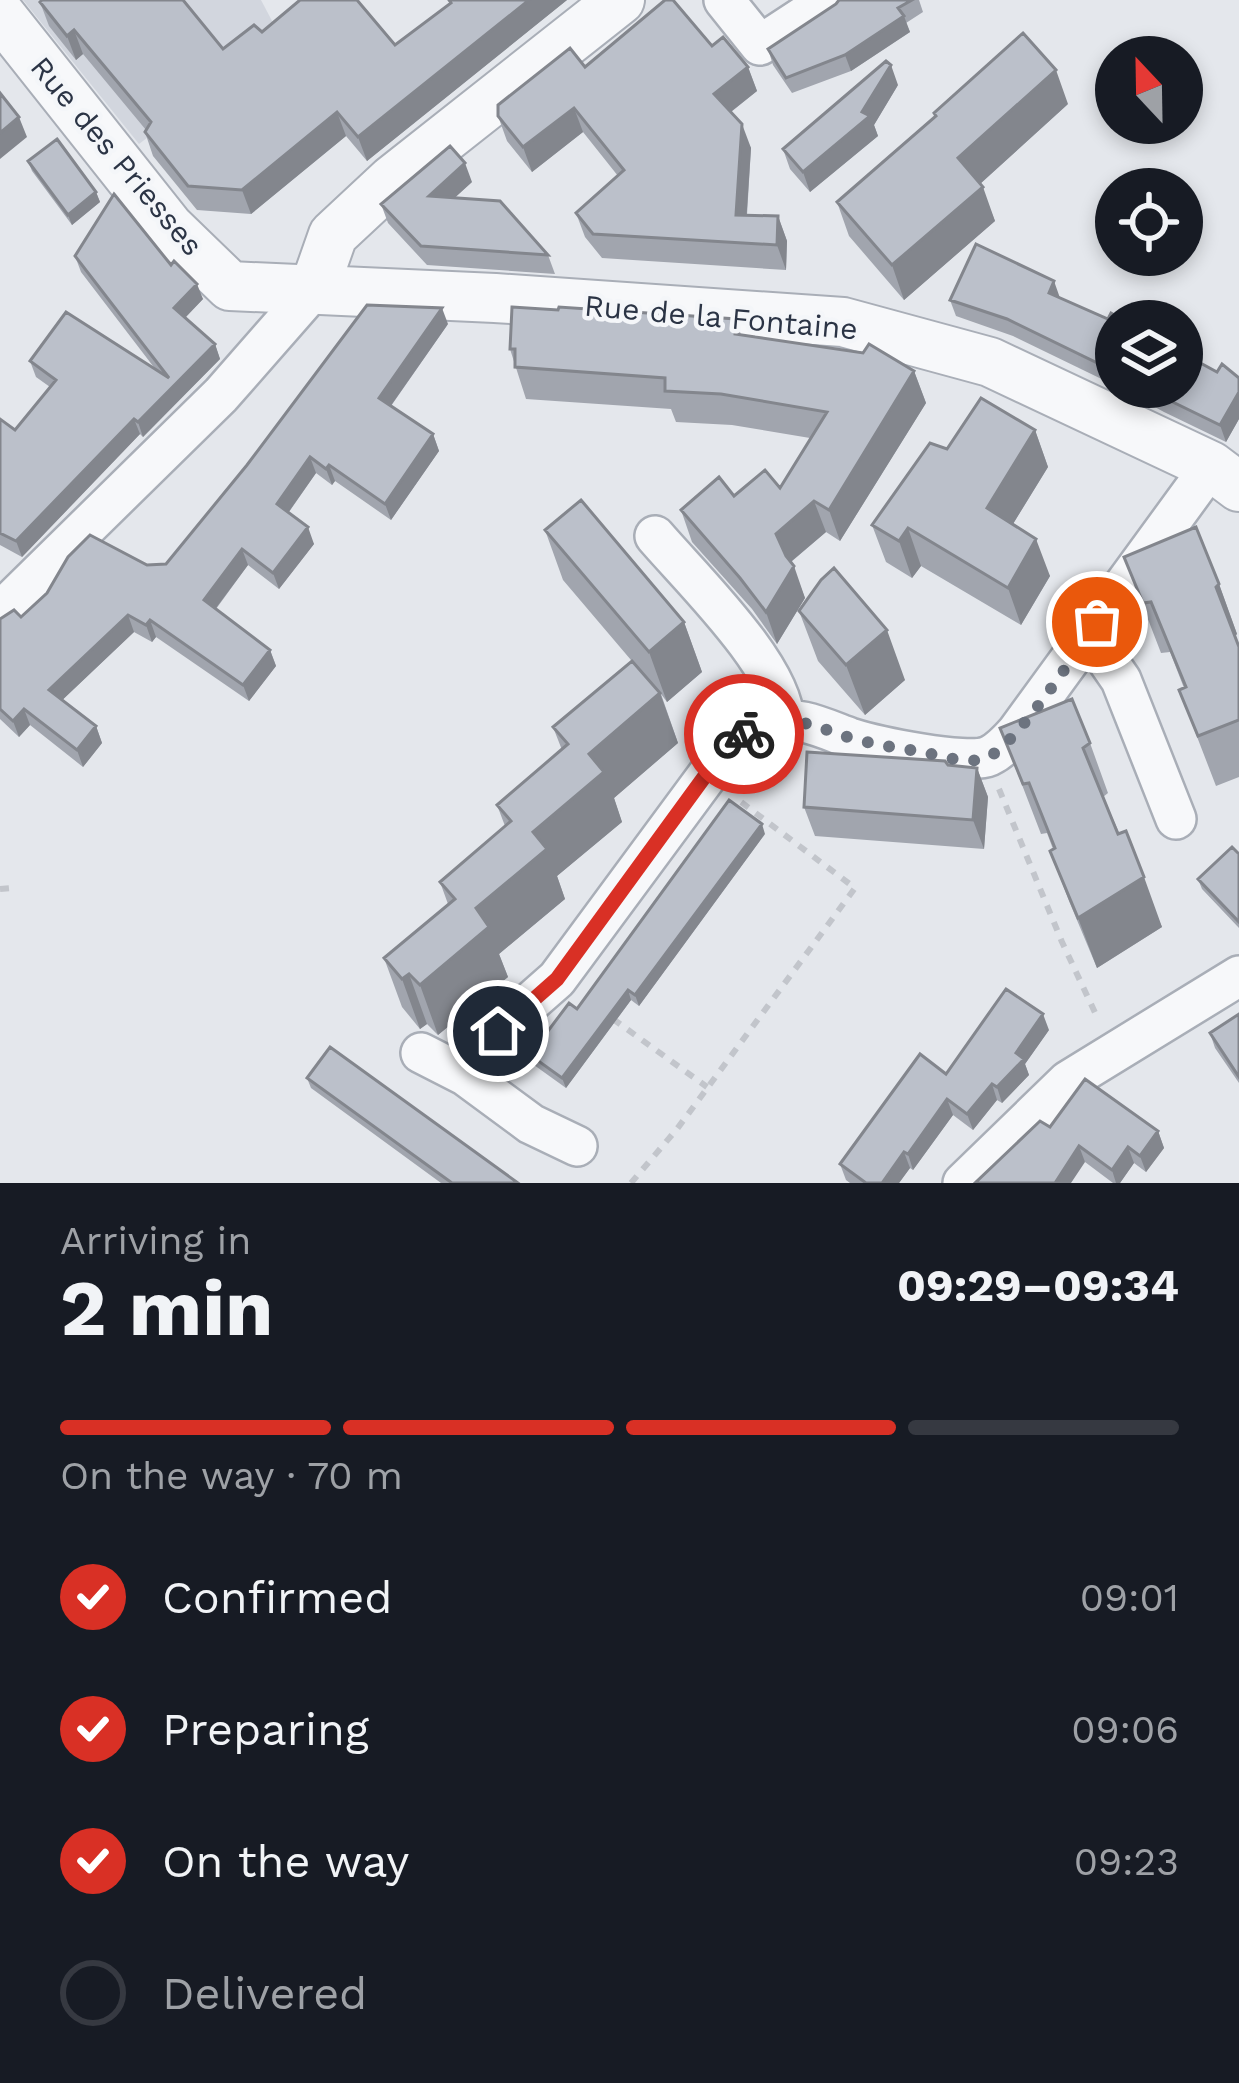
<!DOCTYPE html>
<html lang="en">
<head>
<meta charset="utf-8">
<style>
  :root { --surface:#171b24; --page:#20242c; --text:#f1f3f6; --muted:#9ea1a6; --line:#363941; --accent:#d93025 }
  body { margin:0; font-family:"Work Sans",sans-serif; background:var(--page); color:var(--text); height:100vh; display:flex; flex-direction:column; font-size:45px; white-space:nowrap }
  * { box-sizing:border-box; margin:0 }
  p { font-size:39px; color:var(--muted) }
  .icon { flex:none; width:66px; height:66px; fill:none; stroke:currentColor; stroke-width:2; stroke-linecap:round; stroke-linejoin:round }
  .map { position:relative; height:1183px; overflow:hidden }
  .side { display:flex; flex-direction:column; background:var(--surface); flex:1 }
  .side>* { flex:none }
  .needle { width:78px; rotate:338deg }
  .tools { position:absolute; left:1095px; top:36px; display:grid; gap:24px }
  .tools a { display:grid; place-items:center; width:108px; height:108px; border-radius:50%; background:var(--surface); box-shadow:0 6px 18px #0003; font-size:60px }
  .pin { position:absolute; display:grid; place-items:center; width:102px; height:102px; color:#fff; margin:-51px; border:6px solid #fff; border-radius:50%; box-shadow:0 3px 12px #0007 }
  .courier { position:absolute; display:grid; place-items:center; width:120px; height:120px; margin:-60px; border:9px solid #d93025; border-radius:50%; background:#fff; color:#222; box-shadow:0 3px 15px #0007 }
  .headline em { font-style:normal; font-weight:700 }
  .headline div { display:flex; flex-direction:column-reverse }
  .headline { display:flex; align-items:center; justify-content:space-between; height:204px; padding:0 60px }
  h1 { font-size:78px; font-weight:700; line-height:90px }
  .bar { display:grid; grid-template-columns:repeat(4,1fr); gap:18px 12px; align-content:center; height:144px; padding:0 60px }
  .bar i { height:15px; border-radius:9px; background:var(--line) }
  .bar .current { background:var(--accent) }
  .bar p { grid-column:span 4 }
  ol { padding:0 60px; list-style:none }
  li { display:flex; align-items:center; gap:36px; height:132px }
  li p { margin-inline-start:auto }
  li .icon { padding:12px; border-radius:50%; background:var(--accent); color:#fff; stroke-width:4 }
  li:last-child { color:var(--muted) }
  li i { width:66px; height:66px; border:6px solid var(--line); border-radius:50% }
  .map>svg:first-child { display:block }
</style>
</head>
<body>
<div class="map">
<svg width="1239" height="1183" viewBox="0 0 1239 1183">
  <rect width="100%" height="100%" fill="#e4e7ec"/>
  <path fill="#d2d6de" d="M23,0H261L280,36L139,144Z"/>
  <g fill="none" stroke-linecap="round" stroke-linejoin="round">
    <defs>
      <path id="minor" d="M724,0L760,45L829,0
        M655,536C691,578 783,667 784,720
        M0,612L221,395L314,289
        M1084,640L1101,651L1121,680L1176,819
        M421,1053L466,1076L531,1124L577,1146
        M466,1076L480,1052L498,1031L557,979L729,746C741,736 753,726 768,722C798,715 823,728 850,738C875,746 967,766 989,756C1000,751 1009,741 1017,732L1211,466
        M963,1183L1068,1081L1239,976"/>
      <path id="tertiary" d="M0,14L169,227L230,286L495,298L843,322L990,362L1211,466L1239,487
        M314,289L333,235L392,180L620,0"/>
    </defs>
    <use href="#minor" stroke="#a9aeb7" stroke-width="44"/>
    <use href="#tertiary" stroke="#a9aeb7" stroke-width="52"/>
    <path stroke="#c2c5cb" stroke-width="6" stroke-dasharray="9 9" stroke-linecap="butt" d="M999,789L1062,942L1098,1019
      M0,889L11,888
      M613,1019L707,1087
      M631,1183L677,1129L855,888L737,799"/>
    <use href="#minor" stroke="#f7f8fa" stroke-width="39"/>
    <use href="#tertiary" stroke="#f7f8fa" stroke-width="48"/>
  </g>
  <path fill="#a1a5ae" d="M449,0H567L367,161L346,136L251,214L197,210L153,156L145,132L146,130L83,54L76,60L49,26L40,2L223,49L262,32L395,45L450,3Z
    M839,0H919L923,12L906,23L910,32L851,71L792,93L773,65L768,49L836,4Z
    M712,46L748,67L757,91L731,112L751,148L747,215L778,216L787,241L786,270L602,258L585,237L576,213L618,176L583,132L532,172L507,141L498,116L585,67Z
    M898,85L874,125L878,136L810,192L790,169L783,149Z
    M1068,104L980,184L995,221L904,300L849,236L837,202Z
    M28,161L96,192L100,202L72,225L32,171Z
    M472,182L454,198L548,255L555,274L427,265L388,223L381,204Z
    M75,256L171,265L203,299L185,318L215,344L220,359L143,437L140,434L22,557L0,545V419L15,430L50,387L36,377L30,361L156,370L81,272Z
    M1060,298L1108,319L1116,321V386L1013,336L956,316L950,300Z
    M736,319L741,335L914,371L926,403L840,541L826,532L791,562L805,598L777,644L752,609L692,542L681,510L734,496L780,488L810,438L732,425L676,422L671,409L526,399L510,349Z
    M448,324L391,406L433,434L439,451L391,520L335,481L332,485L316,473L289,512L314,544L279,589L248,565L216,609L270,650L276,666L249,701L156,637L152,642L134,632L62,700L96,726L102,743L83,767L30,725L19,737L0,719V619L21,617L147,565L166,564Z
    M1217,372L1239,378V419L1226,442L1164,412L1118,387H1182Z
    M1035,430L1048,467L1013,524L1050,576L1021,625L921,566L912,578L886,562L872,525L947,449Z
    M545,530L684,622L702,672L667,702L661,694L678,743L614,798L622,822L557,876L565,899L499,954L508,977L438,1035L427,1024L420,1029L402,1007L384,958L448,904L440,882L505,826L497,805L562,750L553,727L642,673L563,580Z
    M1124,557L1219,584L1237,634L1235,636L1239,647V777L1216,786L1179,690L1184,688L1170,652L1161,653Z
    M799,611L905,680L865,715L818,661Z
    M1000,728L1090,743L1108,793L1103,797L1162,927L1097,968L1069,901L1050,851L1053,849L1047,833L1041,834Z
    M948,765L977,768L988,797L984,849L815,836L804,807Z
    M765,834L639,1006L631,1000L566,1088L534,1065L530,1055Z
    M1239,854V928L1202,889L1198,879Z
    M1239,1014V1083L1215,1048L1210,1033Z
    M1049,1030L1025,1064L1029,1075L1002,1103L997,1100L973,1130L953,1115L913,1170L910,1168L899,1183H850L846,1180L840,1164L946,1074Z
    M307,1078L518,1183H441L311,1088Z
    M1050,1127L1158,1131L1164,1148L1146,1172L1134,1163L1120,1183H1113L1085,1162Z"/>
  <path fill="#83868d" d="M529,0H567L367,161L358,137Z
    M904,16L910,32L851,71L845,55Z
    M74,30L83,54L76,60L67,36Z
    M891,65L898,85L874,125L878,136L810,192L803,172L862,112Z
    M748,67L757,91L723,118L714,94Z
    M1056,70L1068,104L970,193L958,158Z
    M574,108L583,132L532,172L523,147Z
    M337,112L346,136L251,214L242,190Z
    M19,117L27,137L0,159V133Z
    M742,124L751,148L745,239L736,215Z
    M465,163L472,182L436,215L429,196Z
    M983,187L995,221L904,300L892,265Z
    M96,192L100,202L72,225L68,215Z
    M778,216L787,241L786,270L777,245Z
    M1054,281L1060,298L1049,293Z
    M197,284L203,299L180,323L174,308Z
    M442,308L448,324L385,414L379,398Z
    M215,344L220,359L143,437L138,422Z
    M914,371L926,403L840,541L829,510Z
    M1239,392V419L1226,442L1220,425Z
    M134,419L140,434L22,557L16,541Z
    M1035,430L1048,467L1000,545L987,508Z
    M433,434L439,451L391,520L385,504Z
    M310,457L316,473L283,520L277,504Z
    M329,465L335,481L332,485L326,469Z
    M814,501L826,532L787,565L776,534Z
    M308,527L314,544L279,589L273,573Z
    M908,528L921,566L912,578L899,541Z
    M1036,539L1050,576L1021,625L1008,588Z
    M242,549L248,565L210,616L204,600Z
    M794,566L805,598L777,644L766,612Z
    M1219,584L1237,634L1234,637L1216,587Z
    M128,615L134,632L55,707L49,690Z
    M150,620L156,637L152,642L146,625Z
    M684,622L702,672L667,702L649,652Z
    M887,630L905,680L865,715L846,665Z
    M270,650L276,666L249,701L243,685Z
    M660,693L678,743L614,798L622,822L557,876L565,899L499,954L508,977L438,1035L420,985L589,754Z
    M24,709L30,725L19,737L13,721Z
    M96,726L102,743L83,767L77,750Z
    M977,768L988,797L984,849L973,820Z
    M762,824L765,834L639,1006L635,995Z
    M1144,877L1162,927L1097,968L1078,918Z
    M409,974L427,1024L420,1029L402,979Z
    M628,990L631,1000L566,1088L562,1078Z
    M1043,1014L1049,1030L1025,1064L1029,1075L1002,1103L997,1087L1016,1053Z
    M992,1084L997,1100L973,1130L967,1114Z
    M947,1099L953,1115L913,1170L908,1154Z
    M1158,1131L1164,1148L1146,1172L1140,1156Z
    M1079,1146L1085,1162L1071,1183H1055Z
    M1128,1147L1134,1163L1120,1183H1116L1112,1170Z
    M904,1152L910,1168L899,1183H882Z"/>
  <path fill="#bbc0ca" stroke="#83868d" stroke-width="3" d="M42,0H183L223,49L254,25L262,32L300,0H357L395,45L451,3L449,0H529L358,137L337,112L242,190L188,186L145,132L151,122L74,30L67,36L40,2Z
    M665,0H673L712,46L723,37L748,67L714,94L742,124L736,215L778,216L777,245L593,234L576,213L624,170L574,108L523,147L498,116V105L570,48L585,67Z
    M839,0H912L898,8L904,16L845,55L786,78L768,49L836,4Z
    M1023,33L1056,70L958,158L983,187L892,265L837,202L936,116L934,113Z
    M886,61L891,65L862,112L870,116L803,172L783,149Z
    M0,93L19,117L0,133Z
    M57,139L96,192L68,215L28,161Z
    M450,146L465,163L429,196L500,201L548,255L421,246L381,204Z
    M114,194L171,265L174,261L197,284L174,308L215,344L138,422L134,419L16,541L0,533V419L15,430L56,380L30,361L66,312L169,378L75,256Z
    M976,244L1054,281L1049,293L1108,319L1111,313L1125,321H1116V372L1007,319L950,300Z
    M367,305L442,308L379,398L433,434L385,504L329,465L326,469L310,457L277,504L308,527L273,573L242,549L204,600L270,650L243,685L150,620L146,625L128,615L49,690L96,726L77,750L24,709L13,721L0,709V619L14,610L21,617L47,593L68,557L90,535L147,565L166,564L247,465Z
    M512,307L558,310L559,307L736,319L735,334L863,353L869,344L914,371L829,510L814,501L776,534L786,556L794,566L766,612L740,578L681,510L719,477L734,496L765,470L780,488L827,412L721,394L665,391V378L515,367V349H510Z
    M1182,353L1217,372L1222,364L1239,378V392L1220,425L1142,387H1182Z
    M981,398L1035,430L987,508L1036,539L1008,588L908,528L899,541L872,525L930,443L947,449Z
    M581,500L684,622L649,652L545,530Z
    M1196,527L1219,584L1216,587L1239,647V720L1198,736L1179,690L1186,687L1151,602L1143,603L1124,557Z
    M834,568L887,630L846,665L799,611L821,580Z
    M632,661L660,693L589,754L604,772L533,832L547,849L476,908L489,927L420,985L409,974L402,979L384,958L455,899L440,882L511,821L497,805L568,744L553,727Z
    M1072,699L1090,743L1083,748L1118,834L1126,831L1144,877L1078,918L1050,851L1055,848L1029,783L1023,784L1000,728Z
    M807,752L945,761L948,765L977,768L973,820L804,807Z
    M729,800L762,824L635,995L628,990L562,1078L530,1055L569,1003L577,1009Z
    M1232,847L1239,854V922L1198,879Z
    M1006,989L1043,1014L1016,1053L1024,1059L997,1087L992,1084L967,1114L947,1099L908,1154L904,1152L882,1183H866L840,1164L920,1054L946,1074Z
    M1239,1014V1077L1210,1033Z
    M330,1047L518,1183H452L307,1078Z
    M1085,1079L1158,1131L1140,1156L1128,1147L1112,1170L1079,1146L1055,1183H975L1040,1121L1050,1127Z"/>
  <g fill="none" stroke-linecap="round" stroke-linejoin="round">
    <path stroke="#6c737f" stroke-width="12" stroke-dasharray="0 21.6" d="M744,734C788,706 815,729 858,740C882,746 907,749 931,754C948,758 969,764 986,758C1015,747 1077,651 1097,622"/>
    <path stroke="#d93025" stroke-width="15" d="M498,1031L557,979L705,776L729,746L744,734"/>
  </g>
  <g text-anchor="middle" dominant-baseline="central" stroke-width="9" stroke-linejoin="round" paint-order="stroke">
    <g font-size="30" fill="#2b3445" stroke="#f4f6f9">
      <text transform="translate(117 156) rotate(50)">Rue des Priesses</text>
      <text transform="translate(721 317) rotate(5)">Rue de la Fontaine</text>
    </g>
  </g>
</svg>
<div class="tools">
<a><svg class="needle" viewBox="-14 -14 28 28"><path d="M0-13l5 13h-10z" fill="#e53935"/><path d="M0 13l5-13h-10z" fill="#9ea1a6"/></svg></a>
<a><svg class="icon" aria-label="locate" viewBox="0 0 24 24"><circle cx="12" cy="12" r="6"/><path d="M12 2v4M12 18v4M2 12h4M18 12h4"/></svg></a>
<a><svg class="icon" aria-label="layers" viewBox="0 0 24 24"><path d="M12 4l9 5-9 5-9-5zM3 14l9 5 9-5"/></svg></a>
</div>
<div class="pin" style="left:1097px;top:622px;background:#ea580c"><svg class="icon" aria-label="bag" viewBox="0 0 24 24"><path d="M5 8h14l-1 12H6zM9 8a3 3 0 0 1 6 0"/></svg></div>
<div class="pin" style="left:498px;top:1031px;background:#1f2937"><svg class="icon" aria-label="home" viewBox="0 0 24 24"><path d="M3 11l9-7 9 7M6 9v11h12V9"/></svg></div>
<div class="courier" style="left:744px;top:734px"><svg class="icon" aria-label="bike" viewBox="0 0 24 24"><circle cx="6" cy="16" r="4"/><circle cx="18" cy="16" r="4"/><path d="M6 16l4-8h5l3 8M10 8l3 8H6M13 5h3"/></svg></div>
</div>
<section class="side">
<div class="headline"><div><h1>2 min</h1><p>Arriving in</p></div><em>09:29–09:34</em></div>
<div class="bar"><i class="current"></i><i class="current"></i><i class="current"></i><i></i><p>On the way · 70 m</p></div>
<ol>
<li><svg class="icon" aria-label="check" viewBox="0 0 24 24"><path d="M5 12l5 5 9-10"/></svg>Confirmed<p>09:01</p></li>
<li><svg class="icon" aria-label="check" viewBox="0 0 24 24"><path d="M5 12l5 5 9-10"/></svg>Preparing<p>09:06</p></li>
<li><svg class="icon" aria-label="check" viewBox="0 0 24 24"><path d="M5 12l5 5 9-10"/></svg>On the way<p>09:23</p></li>
<li><i></i>Delivered</li>
</ol>
</section>
</body>
</html>
